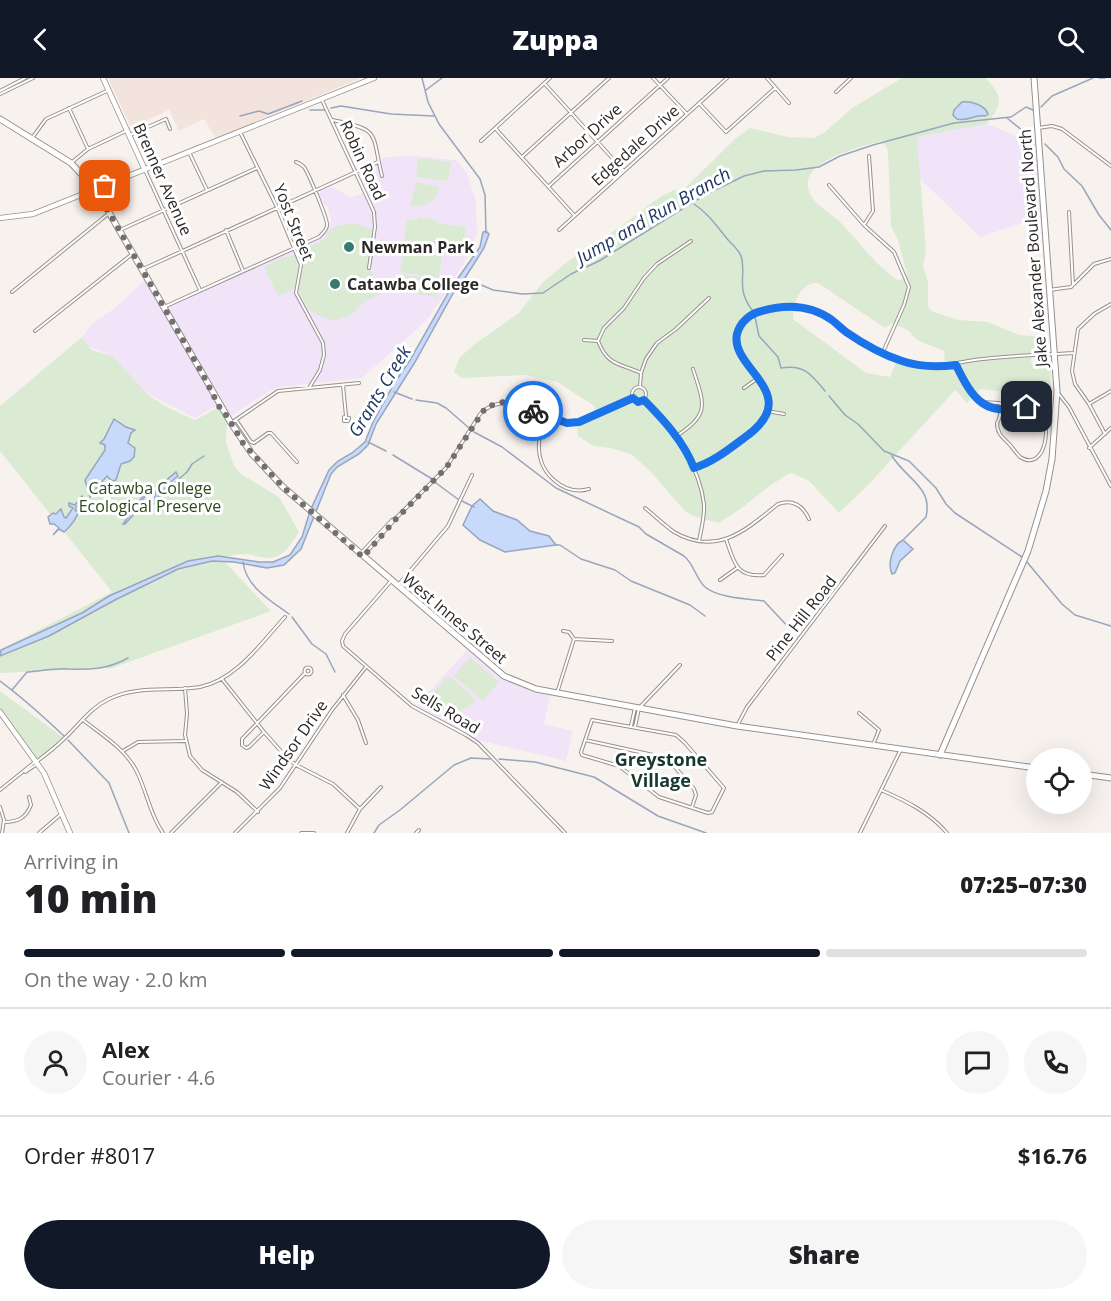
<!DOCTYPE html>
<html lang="en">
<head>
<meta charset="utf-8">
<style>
  :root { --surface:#fff; --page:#f6f6f6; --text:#202124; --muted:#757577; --line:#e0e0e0; --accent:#111827 }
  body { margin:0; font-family:"Open Sans",sans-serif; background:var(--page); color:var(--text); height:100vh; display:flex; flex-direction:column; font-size:22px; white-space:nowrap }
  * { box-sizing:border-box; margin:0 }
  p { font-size:20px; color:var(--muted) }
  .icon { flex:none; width:33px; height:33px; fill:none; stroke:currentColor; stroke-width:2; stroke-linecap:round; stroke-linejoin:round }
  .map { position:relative; height:755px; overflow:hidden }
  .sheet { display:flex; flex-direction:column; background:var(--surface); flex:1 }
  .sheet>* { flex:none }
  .fabs { position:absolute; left:1026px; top:670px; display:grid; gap:12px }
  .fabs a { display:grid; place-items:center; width:66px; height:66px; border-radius:50%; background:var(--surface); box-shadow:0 6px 24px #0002; font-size:30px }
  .pin { position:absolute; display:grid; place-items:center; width:51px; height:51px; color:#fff; margin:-26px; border-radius:12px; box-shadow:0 3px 9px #0006 }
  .courier { position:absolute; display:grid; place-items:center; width:60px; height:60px; margin:-30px; border:4px solid #1a73e8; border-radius:50%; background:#fff; color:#222; box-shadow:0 2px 8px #0007 }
  .head em { font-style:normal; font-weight:800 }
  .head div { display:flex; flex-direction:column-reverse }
  .head { display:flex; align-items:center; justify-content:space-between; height:102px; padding:0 24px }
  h1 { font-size:39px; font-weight:800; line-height:45px }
  .bar { display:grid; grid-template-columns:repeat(4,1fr); gap:9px 6px; align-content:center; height:72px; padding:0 24px }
  .bar i { height:8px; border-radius:4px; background:var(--line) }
  .bar .selected { background:var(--accent) }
  .bar p { grid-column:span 4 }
  .line { display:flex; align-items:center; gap:15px; padding:0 24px; border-top:2px solid var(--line) }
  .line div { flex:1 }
  .round { display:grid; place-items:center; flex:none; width:63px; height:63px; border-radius:32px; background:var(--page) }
  .primary-button { display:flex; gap:12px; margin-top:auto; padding:12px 24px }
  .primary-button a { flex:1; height:69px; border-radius:36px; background:var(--accent); color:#fff; font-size:24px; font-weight:800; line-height:69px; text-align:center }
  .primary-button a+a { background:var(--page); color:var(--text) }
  header { display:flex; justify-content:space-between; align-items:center; height:78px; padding:0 24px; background:var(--accent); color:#fff; font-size:27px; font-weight:800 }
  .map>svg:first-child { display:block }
</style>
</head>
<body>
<header><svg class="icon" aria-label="back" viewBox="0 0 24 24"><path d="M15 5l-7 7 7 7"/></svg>Zuppa<svg class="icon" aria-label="search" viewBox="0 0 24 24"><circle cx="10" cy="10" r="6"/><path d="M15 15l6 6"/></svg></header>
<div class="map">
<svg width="1111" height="755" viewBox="0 0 1111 755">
  <rect width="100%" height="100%" fill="#f8f2ef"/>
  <path fill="#f2e3dd" d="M108,0H359V1L216,60L204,41L179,53L169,32L131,50Z"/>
  <path fill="#f1e4f8" d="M987,46L1036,66L1041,139L980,159L920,101L917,59Z
    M415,78L456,82L467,95L476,123L477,154L471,172L445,217L425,244L362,300L280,309L268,314L228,340L223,324L195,340L146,315L113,278L89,269L82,259L91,247L116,229L145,202L162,232L322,159L329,150L331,141L328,130L318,120L320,113L332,108L349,119L358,117L371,111L366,95L374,90L381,82L386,79Z
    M468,571L499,599L531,613L550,618L544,646L573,653L566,683L478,662L417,627Z"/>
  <path fill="#dbebd3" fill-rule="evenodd" d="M902,0H986C1003,19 1003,25 987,46L917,59L926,172L923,189L928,204V228L931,233L958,242L988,244L1019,257L1047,259L1049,270L1046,272L1032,274L1031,285L1049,284L1051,290L1050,317L1047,319L982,311L979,312L967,325L955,312L870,405L839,435L809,403L791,395C764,408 745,431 718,445L693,438L684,432L650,393L631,376L610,370L593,368L578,358L577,349L594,341L595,331L593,327L557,304L525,297L462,300L454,294L460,279L476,265L519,235L542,205L567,184L624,146L660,119L674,112L682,113L737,59L750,50L788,59L814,60L825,54L852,30ZM881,63L886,68L888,74L891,148L898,162L907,197L901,202H897C890,196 882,190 876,184C864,172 854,158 842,146C834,138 822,131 814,122C786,86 860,69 881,63ZM813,205H818L885,250L893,245L909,253L917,262L944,273L945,286L913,283L898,279L890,299L866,295L793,241C793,226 798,210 813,205Z
    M418,80L451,84L448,103L416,99Z
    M416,104L439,109C436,124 425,130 410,128Z
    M418,139L437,142V145L466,149L463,172L447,170L446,176L403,170L407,141L417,142Z
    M352,145L374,152L373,169L367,184L382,216C374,219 365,222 359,228C352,235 351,241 339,240L337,243C312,237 307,234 298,209L278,218L264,189L282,180L299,176L304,171L324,162C330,146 337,148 352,145Z
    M404,172L442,178L439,200L400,194Z
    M400,196L439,202L437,219L397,213Z
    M82,259L91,272L113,278L148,317L169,330L195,342L219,329L227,341L226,364L234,388L241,396L279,419L299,454C269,504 261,463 222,481L271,533L112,590L0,595V572L112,514L0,373V328Z
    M470,579L499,604L483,623L454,598Z
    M447,599H451L476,622C461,638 441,638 425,624Z
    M0,613L64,660L36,684L0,632Z"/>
  <path fill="#c7dafb" stroke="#98a5bc" stroke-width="1.5" d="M962,24C971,23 985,27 988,36L985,38C974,36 968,44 957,41L953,37L954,32Z
    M486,153L489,156L484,170L465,200L455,212L415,284L376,346L368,367L359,376L337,389L331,396L301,471L284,487L267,490L234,484L212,483L178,491L115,522L49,558L0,578L1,572L82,535L109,518L188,483L218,478L259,484H273L290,477L302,459L310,433L329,392L338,383L352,375L365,364L373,344L395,304L410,282L451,210L480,169L483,154Z
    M114,341L126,349L135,352L131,355L128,365L135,370L134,379L130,383L121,386L116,402L112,403L107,398L94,413L93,412L90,419L85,402L105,372V367L100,365L104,361Z
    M176,394L178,398C168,405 163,413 155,422V413L153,411L148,413L135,435L125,446H123L148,411L163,405Z
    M82,418L83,420L75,431L76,433L80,431C77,439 71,448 64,454L59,451L53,457L59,450L54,446H50L48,439L53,435L56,436L61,431L64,439L66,440L73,430L69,428V425L75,427Z
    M480,421L493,433L517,442L530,453L549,458L556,467L505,474L480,462L463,447L472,428Z
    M903,462L913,471L900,483L895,495L892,496C887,485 893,467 903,462Z"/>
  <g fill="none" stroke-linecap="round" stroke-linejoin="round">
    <path stroke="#98a5bc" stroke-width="1.5" d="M422,0L428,24L439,46L480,101L485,117L486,155
      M1099,0H1105
      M426,12L442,0
      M1041,29L1052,18L1093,0
      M331,30L341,28L391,36L434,38
      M310,32H325
      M240,38L259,33L268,36L302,23
      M1007,40L1034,62
      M1045,66L1058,79L1064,91L1082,108L1099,137L1111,152
      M694,126C709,136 717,149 729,163C734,168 738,171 741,178C747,198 735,209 752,232
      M465,200L493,212L522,216L543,215L571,196L599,183L703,118L744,98L764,93L796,92L819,89L840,78L873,67L954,45L1011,39L1026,29L1033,32
      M755,239L759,258L778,279L781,290C804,286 811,296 825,313
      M394,314L412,321
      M829,318L845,337L858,346L884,373L909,383L936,410L946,426L955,435L1022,479
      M416,322L437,325L446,330L469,350
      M474,354L502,369L556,410L639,449L646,456L684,478C694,486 696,501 705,509C718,520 748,521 764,523L791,552
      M368,364L386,373
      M393,377L432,401
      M892,378C907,402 933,409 926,439L904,461
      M436,405L459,422
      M462,423L474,429
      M154,426L166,412L187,394L192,386L204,378
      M556,467H560L581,481L615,492L631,503L690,527L705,538
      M243,484C246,509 271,523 289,536
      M1027,484L1062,526L1075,537L1111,548
      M292,539L312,566L326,576L335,594
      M0,603C23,620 43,638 64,658
      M12,612L27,594C40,593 56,590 69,591C90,592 109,591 128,580
      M68,662L109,705L129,755
      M499,681L535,684L594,699L658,738L706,755
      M374,755L379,747L400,732L454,687L471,680L490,681"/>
    <defs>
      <path id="street" d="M653,0L686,35
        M767,0L789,25
        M544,5L624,93
        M0,13L25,0
        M836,14L851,0
        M0,16L33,0
        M322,22L374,134L375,149L369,190
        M699,25L726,54L775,10
        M69,30L88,71
        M332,42C382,52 371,54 382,98
        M495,50L574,137
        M1038,50L1052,48L1062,51L1111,88
        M240,54L277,129L301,187L296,215L323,265L324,277L320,292L309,310
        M130,57L166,41L170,51
        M32,60L46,41L109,12
        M481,63L550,0
        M189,74L207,112
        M522,79L609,0
        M71,85L88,71L128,52
        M145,92L200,212
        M829,107L864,147L894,174L909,209L904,227L883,274
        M549,108L668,0
        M1069,134L1073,207
        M864,147L873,133L869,78
        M120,152L257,90
        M226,152L243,193
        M559,152L727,0
        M143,191L378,84
        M1049,212L1071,209L1094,186L1111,181
        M12,214L108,136
        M164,229L319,159C323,155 327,152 327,147C328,142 308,94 304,89C302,87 299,85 296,84
        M35,253L131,177
        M584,262L598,263
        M956,287C966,306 977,331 1001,331C1013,331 1024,329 1035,329C1055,341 1046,396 1020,379C1017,376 1014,372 1011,368C1004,360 997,357 997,345C1001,339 1000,333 1002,326
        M641,295C619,285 608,288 598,263L604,250L624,230L644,200L657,186L691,163
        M343,307L346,338
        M632 316a7 7 0 1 1 14 0a7 7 0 1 1-14 0Z
        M640,309L641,295L646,281L657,265L676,251L709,220
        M744,310L758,300
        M1058,315L1069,329L1111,408
        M644,322C672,350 699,385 704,426C705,438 701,452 699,463
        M980,324L999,325L1009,330
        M1089,326L1111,313
        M767,333L784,336
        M546,338C542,349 538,360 539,371C540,396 564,418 589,411
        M344,339L349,340L348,343H344Z
        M236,342L251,364L254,365L268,355H271L297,384
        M231,345L278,313L359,305
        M1105,356L1089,326L1075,306L1072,293L1078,251L1094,236L1111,226
        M675,359C710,336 705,328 693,291
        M1089,370L1111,350
        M694,390C712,384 725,374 741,363C747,359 754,355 759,349C793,310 725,285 738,251C749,225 794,225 816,233C828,238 836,247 846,254C868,269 894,283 920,287C946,290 959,283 983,281C1014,277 1044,277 1074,275
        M645,430C655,438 664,447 674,454C717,479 746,452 778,426C793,421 803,428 809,441
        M395,441L446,390L480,336C505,309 542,340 570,346L579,344L632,320
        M726,461C734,484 736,500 764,497L782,477
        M361,475L392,442L395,441L365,476
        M720,502L737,490
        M391,503L345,556L342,563L343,568L412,628L466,657L478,665L565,755
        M399,506L448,448L472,397
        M563,553L569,554L574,561L612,563
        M304.5 593a3.5 3.5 0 1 1 7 0a3.5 3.5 0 1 1-7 0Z
        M222,601L264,654L287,680L296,687L333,706L360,731
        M185,610L187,636L185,657L190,678L202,692L237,714L258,734
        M557,615L574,561
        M343,617L358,642L366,665
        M859,635L879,652L873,667
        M83,642C102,657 126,671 137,694C147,714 150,737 163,755
        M592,642L676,657L685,665L724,710L712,734L708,735L659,719L619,688L582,677L581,674Z
        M631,648L635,630
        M737,648L747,629L885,448
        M635,649L639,630L680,587
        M264,654L249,669L246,670L242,667V661L305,595
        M585,662L667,680L694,711L696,717L692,729
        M123,673L138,664L185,663
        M36,684C47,676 58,667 68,657C81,644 92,629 109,621C137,607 170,614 200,609C236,602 261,565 285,539
        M25,694L37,686
        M0,712L36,683
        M881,712C906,723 929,734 947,755
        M0,729L4,742L2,755
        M4,744C18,744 26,740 31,727L29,719
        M39,755L60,737
        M171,755L222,704
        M235,755L280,710L332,632L366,589
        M301,755H314
        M347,755L360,731L381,709
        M416,755L419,752
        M860,755L901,671"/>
      <path id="secondary" d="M103,0L145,92
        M0,140L33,136L374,0
        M0,634L44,695L70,755"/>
      <path id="primary" d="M0,41L71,85L96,112L231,345L252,376L283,409L504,598L536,611L737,648L1036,690
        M940,677L1028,473L1046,413L1052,381L1057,313L1034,0
        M1082,696L1111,700"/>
    </defs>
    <use href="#street" stroke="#97918e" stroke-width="4"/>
    <use href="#secondary" stroke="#97918e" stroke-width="6"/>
    <use href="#primary" stroke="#97918e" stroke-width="7"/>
    <use href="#street" stroke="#fff" stroke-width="2"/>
    <use href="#secondary" stroke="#fff" stroke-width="4.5"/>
    <use href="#primary" stroke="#fff" stroke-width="5"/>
  </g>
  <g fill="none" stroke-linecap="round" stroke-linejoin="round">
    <path stroke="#736f6e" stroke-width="6" stroke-dasharray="0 10.8" d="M105,108L96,112L202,295L221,332L227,338L243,365L283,409L363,479L396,441L446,390L486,329L503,324L533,333"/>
    <path stroke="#1a73e8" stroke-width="8" d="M533,333L567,345L579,344L633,320L638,324L644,322C663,341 684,364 694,390C713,384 728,372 744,360C807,316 729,291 737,256C740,244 751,235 762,233C786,226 811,227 832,242C837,246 841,250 846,254C862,265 883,277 902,283C919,289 939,289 956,287C973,322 985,339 1027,329"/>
  </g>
  <g fill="#377b6e" stroke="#fff" stroke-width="2">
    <circle cx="349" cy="169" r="6"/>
    <circle cx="335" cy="206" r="6"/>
  </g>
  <g text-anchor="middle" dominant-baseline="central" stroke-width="6" stroke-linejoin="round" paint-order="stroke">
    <g font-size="16" fill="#2b2928" stroke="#fff">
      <text transform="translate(587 57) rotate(-42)">Arbor Drive</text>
      <text transform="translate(635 67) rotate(-42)">Edgedale Drive</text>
      <text transform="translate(363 82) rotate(65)">Robin Road</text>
      <text transform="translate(163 101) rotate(66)">Brenner Avenue</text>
      <text transform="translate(294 144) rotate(68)">Yost Street</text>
      <text transform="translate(1033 170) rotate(-94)">Jake Alexander Boulevard North</text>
      <text transform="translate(455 540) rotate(40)">West Innes Street</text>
      <text transform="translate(801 540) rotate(-52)">Pine Hill Road</text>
      <text transform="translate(446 632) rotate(31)">Sells Road</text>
      <text transform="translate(293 667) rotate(-55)">Windsor Drive</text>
    </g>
    <g font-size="16" font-weight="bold" fill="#2b2928" stroke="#fff" text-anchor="start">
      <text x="361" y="169">Newman Park</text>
      <text x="347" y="206">Catawba College</text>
    </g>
    <g font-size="16" fill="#2d4a1b" stroke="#fff">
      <text x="150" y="410">Catawba College<tspan x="150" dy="18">Ecological Preserve</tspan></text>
    </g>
    <g font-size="18" font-style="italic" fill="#203863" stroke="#fff">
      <text transform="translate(653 137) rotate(-30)">Jump and Run Branch</text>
      <text transform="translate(379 313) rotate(-59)">Grants Creek</text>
    </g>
    <g font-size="18" font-weight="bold" fill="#173731" stroke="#fff">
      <text x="661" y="681">Greystone<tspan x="661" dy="21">Village</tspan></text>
    </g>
  </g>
</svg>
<div class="fabs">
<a><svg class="icon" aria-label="locate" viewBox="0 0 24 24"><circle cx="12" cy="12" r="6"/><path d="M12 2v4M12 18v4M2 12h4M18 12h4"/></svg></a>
</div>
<div class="pin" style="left:105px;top:108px;background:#ea580c"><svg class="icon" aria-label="bag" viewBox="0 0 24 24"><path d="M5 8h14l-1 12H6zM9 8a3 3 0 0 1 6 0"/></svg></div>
<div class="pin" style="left:1027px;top:329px;background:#1f2937"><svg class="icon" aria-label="home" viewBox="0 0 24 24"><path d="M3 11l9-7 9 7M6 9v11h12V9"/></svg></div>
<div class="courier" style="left:533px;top:333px"><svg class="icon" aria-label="bike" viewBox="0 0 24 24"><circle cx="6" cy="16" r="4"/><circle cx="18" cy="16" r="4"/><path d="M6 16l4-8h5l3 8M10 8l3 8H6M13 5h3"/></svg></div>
</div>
<section class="sheet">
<div class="head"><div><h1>10 min</h1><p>Arriving in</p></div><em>07:25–07:30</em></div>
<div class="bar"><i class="selected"></i><i class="selected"></i><i class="selected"></i><i></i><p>On the way · 2.0 km</p></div>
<div class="line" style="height:108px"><a class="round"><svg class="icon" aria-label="person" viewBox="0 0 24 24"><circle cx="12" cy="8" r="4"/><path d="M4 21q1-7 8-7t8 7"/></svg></a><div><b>Alex</b><p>Courier · 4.6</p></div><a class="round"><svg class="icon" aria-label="chat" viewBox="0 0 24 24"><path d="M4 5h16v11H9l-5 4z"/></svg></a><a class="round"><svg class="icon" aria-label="phone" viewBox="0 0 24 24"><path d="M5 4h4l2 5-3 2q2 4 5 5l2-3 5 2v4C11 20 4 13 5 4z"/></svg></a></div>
<div class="line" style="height:78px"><div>Order #8017</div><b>$16.76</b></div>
<div class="primary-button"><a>Help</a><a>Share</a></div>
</section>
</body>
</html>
